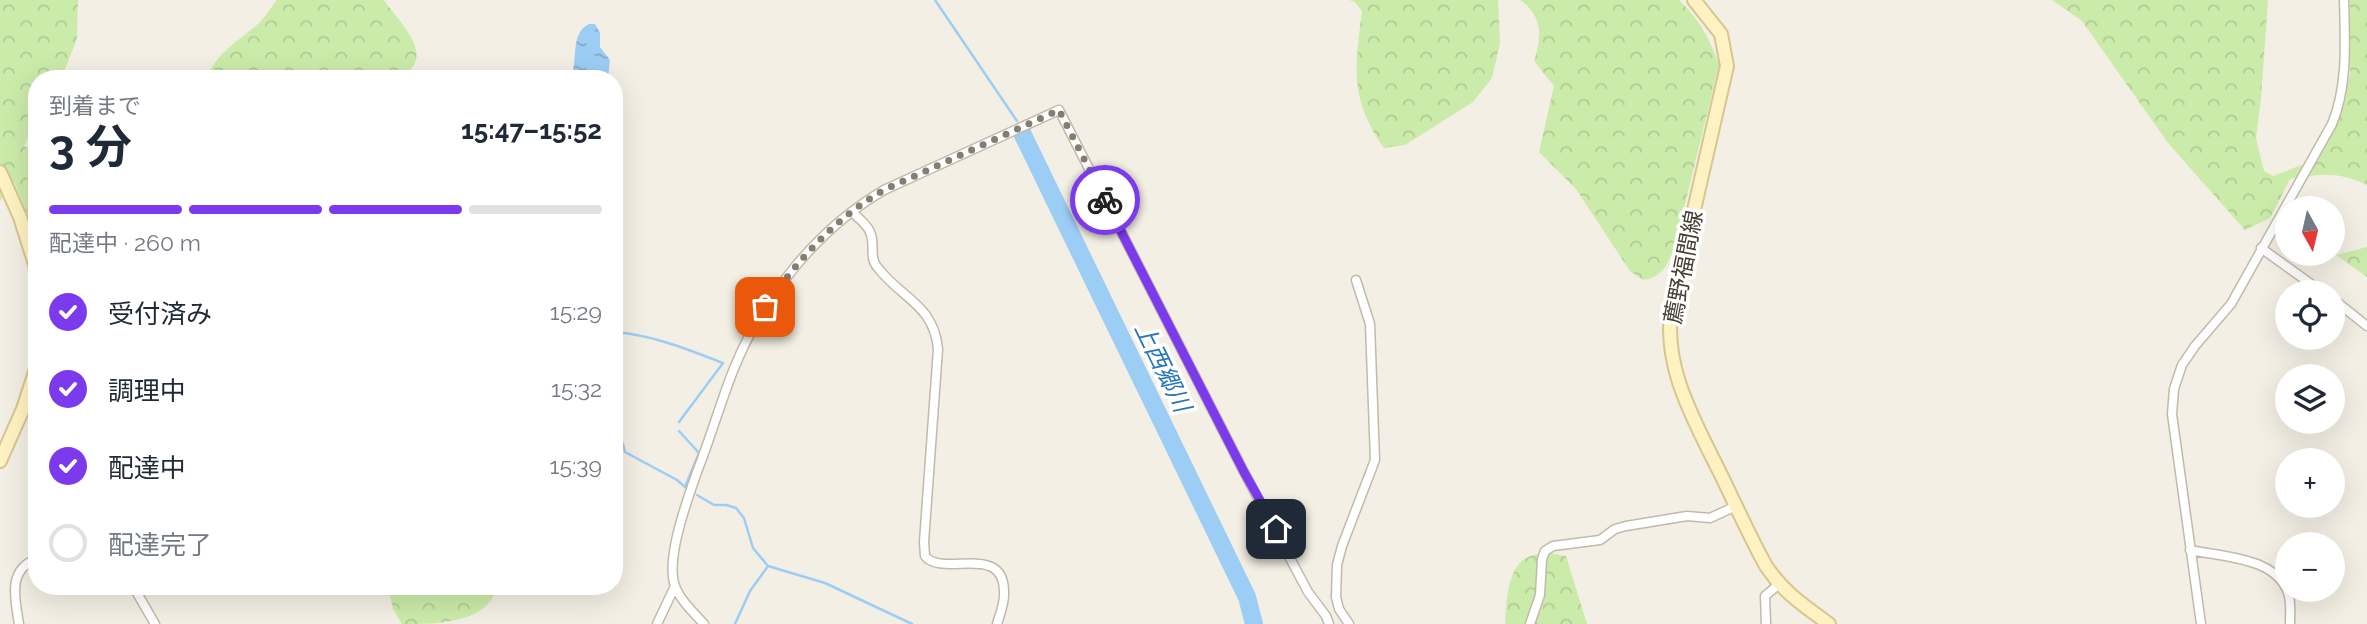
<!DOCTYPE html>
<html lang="ja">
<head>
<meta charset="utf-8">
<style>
  :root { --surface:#fff; --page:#f2f2f3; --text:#1f2937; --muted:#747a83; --line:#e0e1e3; --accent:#7c3aed }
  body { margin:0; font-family:Raleway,"Noto Sans JP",sans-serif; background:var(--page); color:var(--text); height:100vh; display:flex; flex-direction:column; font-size:26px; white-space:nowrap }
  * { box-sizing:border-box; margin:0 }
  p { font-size:23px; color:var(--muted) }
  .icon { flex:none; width:38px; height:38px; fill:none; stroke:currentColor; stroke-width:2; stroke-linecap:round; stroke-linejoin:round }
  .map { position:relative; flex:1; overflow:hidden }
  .side { position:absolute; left:28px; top:70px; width:595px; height:525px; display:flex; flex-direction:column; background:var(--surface); border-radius:28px; box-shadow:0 7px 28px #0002 }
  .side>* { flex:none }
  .needle { width:46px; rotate:172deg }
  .buttons { position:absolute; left:2275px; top:196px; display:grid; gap:14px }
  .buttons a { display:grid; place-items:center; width:70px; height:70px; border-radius:50%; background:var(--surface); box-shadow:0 7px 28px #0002; font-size:35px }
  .pin { position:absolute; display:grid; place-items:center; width:60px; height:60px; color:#fff; margin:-30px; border-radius:14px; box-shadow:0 4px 10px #0006 }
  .courier { position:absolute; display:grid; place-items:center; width:70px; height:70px; margin:-35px; border:5px solid #7c3aed; border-radius:50%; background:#fff; color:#222; box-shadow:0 2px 9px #0007 }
  .summary em { font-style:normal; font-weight:700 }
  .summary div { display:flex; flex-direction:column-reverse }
  .summary { display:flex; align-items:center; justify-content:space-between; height:119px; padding:0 21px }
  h1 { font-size:46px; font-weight:700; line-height:52px }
  .bar { display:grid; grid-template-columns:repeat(4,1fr); gap:10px 7px; align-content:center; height:84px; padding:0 21px }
  .bar i { height:9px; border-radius:5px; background:var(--line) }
  .bar .active { background:var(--accent) }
  .bar p { grid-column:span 4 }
  ol { padding:0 21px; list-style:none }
  li { display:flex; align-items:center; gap:21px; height:77px }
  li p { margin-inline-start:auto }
  li .icon { padding:7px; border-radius:50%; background:var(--accent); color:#fff; stroke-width:4 }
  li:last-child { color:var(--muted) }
  li i { width:38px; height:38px; border:4px solid var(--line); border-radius:50% }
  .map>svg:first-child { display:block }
</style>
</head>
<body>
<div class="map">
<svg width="2367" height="624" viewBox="0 0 2367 624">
  <defs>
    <pattern id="forest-crowns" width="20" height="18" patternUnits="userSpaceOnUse" patternTransform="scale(1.75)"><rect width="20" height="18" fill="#cbebaa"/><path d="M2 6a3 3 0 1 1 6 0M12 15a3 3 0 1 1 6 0" fill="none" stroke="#b0cb93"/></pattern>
    <pattern id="water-ripples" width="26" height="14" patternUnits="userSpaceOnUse" patternTransform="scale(1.75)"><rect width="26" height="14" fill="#9ccdf5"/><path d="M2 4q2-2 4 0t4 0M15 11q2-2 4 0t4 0" fill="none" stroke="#81a8c7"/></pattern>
  </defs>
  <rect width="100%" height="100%" fill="#f3efe4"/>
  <path fill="url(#forest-crowns)" d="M0,0H78L77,39L61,79H37C37,102 36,126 24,146L37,152V236L14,182L0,201Z
    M277,0H384C401,25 440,58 397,79H207C214,54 242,39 260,22C266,16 271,7 277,0Z
    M1349,0H1498L1500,43L1492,78L1473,102L1405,145L1384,148C1349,98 1355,68 1362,11L1355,2Z
    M1520,0H1679C1699,19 1710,39 1719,65L1674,249C1667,265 1663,277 1643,280L1630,271L1576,189L1539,152L1554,86L1534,61C1542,37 1543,16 1520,0Z
    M2052,0H2268L2261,98L2256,138L2264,171L2273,176L2319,158L2350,75V0H2367V185C2337,171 2322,174 2290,179L2270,218L2245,230L2168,143L2082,21Z
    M2367,247V277L2336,255Z
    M1550,553L1566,556L1587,624H1505C1507,603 1506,568 1528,557C1534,554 1543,554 1550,553Z
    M388,586H497C489,624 436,624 402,624L393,609Z"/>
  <path fill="url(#water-ripples)" d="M589,24H595L600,33V47L610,60L608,79H570C579,62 569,34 589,24Z"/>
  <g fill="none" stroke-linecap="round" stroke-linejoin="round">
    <path stroke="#9ccdf5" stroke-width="2.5" d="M935,0L1017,121
      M614,332C653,335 687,349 723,363L679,422
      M614,437L623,444L625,452L677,480L685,487L699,453L679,431
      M697,495L714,505H726L736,508L744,518L753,548L768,566L825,583L912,624
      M735,624L750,591L768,566"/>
    <path stroke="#9ccdf5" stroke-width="18" d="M1022,133L1247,597L1254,624"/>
    <defs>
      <path id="street" d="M852,212C858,218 867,224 870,232C876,244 868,257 878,268C902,299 934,305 938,349L924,542L925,556C942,578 1004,542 1004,592C1005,602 1000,614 997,624
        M2261,248L2322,292
        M2333,299L2367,326
        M2190,550C2223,557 2279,557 2289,596C2291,605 2290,615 2290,624
        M133,586L155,624
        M19,624C15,599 7,569 37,559
        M657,624L675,586
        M704,624C694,613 680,600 675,586C665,559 688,498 697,472C710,439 720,404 733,371C762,298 816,230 884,190L1059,110L1244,472L1308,592L1326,616L1329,624
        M1349,624L1339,609L1336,597L1337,565L1342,546L1375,460L1370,324L1356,280
        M1530,624L1540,595L1542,559L1545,551L1553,546L1600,540L1615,529L1626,526L1687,516L1710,518L1736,506
        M1766,624L1765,596L1778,585
        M2201,624L2172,414L2174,389L2182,365L2195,346L2231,304L2332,124C2348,86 2345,41 2344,0"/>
      <path id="secondary" d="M1694,0L1721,34L1727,66L1672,306C1661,368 1697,425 1723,479C1737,508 1750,537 1766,566C1784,593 1803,605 1829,624
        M0,172L20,217L37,271
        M0,461L23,409L37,366"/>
    </defs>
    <use href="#street" stroke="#c2baa9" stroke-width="11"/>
    <use href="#secondary" stroke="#d6c690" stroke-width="16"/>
    <use href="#street" stroke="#fff" stroke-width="8"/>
    <use href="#secondary" stroke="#fff2c2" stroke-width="12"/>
  </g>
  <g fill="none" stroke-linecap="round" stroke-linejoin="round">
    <path stroke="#837d72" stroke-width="7" stroke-dasharray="0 12.6" d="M765,307C797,261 835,218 884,190L1059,110L1105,200"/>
    <path stroke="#7c3aed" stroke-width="9" d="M1105,200L1244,472L1276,529"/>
  </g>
  <g text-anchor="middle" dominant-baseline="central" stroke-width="7" stroke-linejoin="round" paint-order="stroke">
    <g font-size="23" fill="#463f34" stroke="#fff">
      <text transform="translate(1683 267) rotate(-79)">薦野福間線</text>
    </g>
    <g font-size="24" font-style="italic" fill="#2676b8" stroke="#fff">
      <text transform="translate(1163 367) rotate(64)">上西郷川</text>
    </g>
  </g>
</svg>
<div class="buttons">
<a><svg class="needle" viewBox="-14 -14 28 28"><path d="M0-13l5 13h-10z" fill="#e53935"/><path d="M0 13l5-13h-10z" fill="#747a83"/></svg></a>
<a><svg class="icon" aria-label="locate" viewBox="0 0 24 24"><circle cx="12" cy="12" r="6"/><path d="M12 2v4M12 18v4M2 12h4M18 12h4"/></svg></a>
<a><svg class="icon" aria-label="layers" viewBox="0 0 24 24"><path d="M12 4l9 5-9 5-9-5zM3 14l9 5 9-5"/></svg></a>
<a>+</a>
<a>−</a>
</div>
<div class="pin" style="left:765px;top:307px;background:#ea580c"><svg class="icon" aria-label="bag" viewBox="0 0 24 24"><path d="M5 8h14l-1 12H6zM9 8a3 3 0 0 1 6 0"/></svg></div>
<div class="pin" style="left:1276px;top:529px;background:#1f2937"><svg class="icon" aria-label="home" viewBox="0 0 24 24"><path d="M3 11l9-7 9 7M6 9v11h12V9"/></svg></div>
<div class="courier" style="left:1105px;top:200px"><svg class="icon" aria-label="bike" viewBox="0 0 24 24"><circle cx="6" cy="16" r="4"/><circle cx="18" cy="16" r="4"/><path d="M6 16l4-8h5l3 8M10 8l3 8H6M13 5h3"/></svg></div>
<section class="side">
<div class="summary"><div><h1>3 分</h1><p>到着まで</p></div><em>15:47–15:52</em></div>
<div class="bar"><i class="active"></i><i class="active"></i><i class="active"></i><i></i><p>配達中 · 260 m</p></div>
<ol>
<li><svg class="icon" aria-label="check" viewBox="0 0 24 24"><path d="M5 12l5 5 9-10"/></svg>受付済み<p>15:29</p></li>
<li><svg class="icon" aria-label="check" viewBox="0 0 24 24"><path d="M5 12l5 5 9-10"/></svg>調理中<p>15:32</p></li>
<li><svg class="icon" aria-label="check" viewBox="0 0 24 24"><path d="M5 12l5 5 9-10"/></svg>配達中<p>15:39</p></li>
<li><i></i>配達完了</li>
</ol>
</section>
</div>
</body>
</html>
